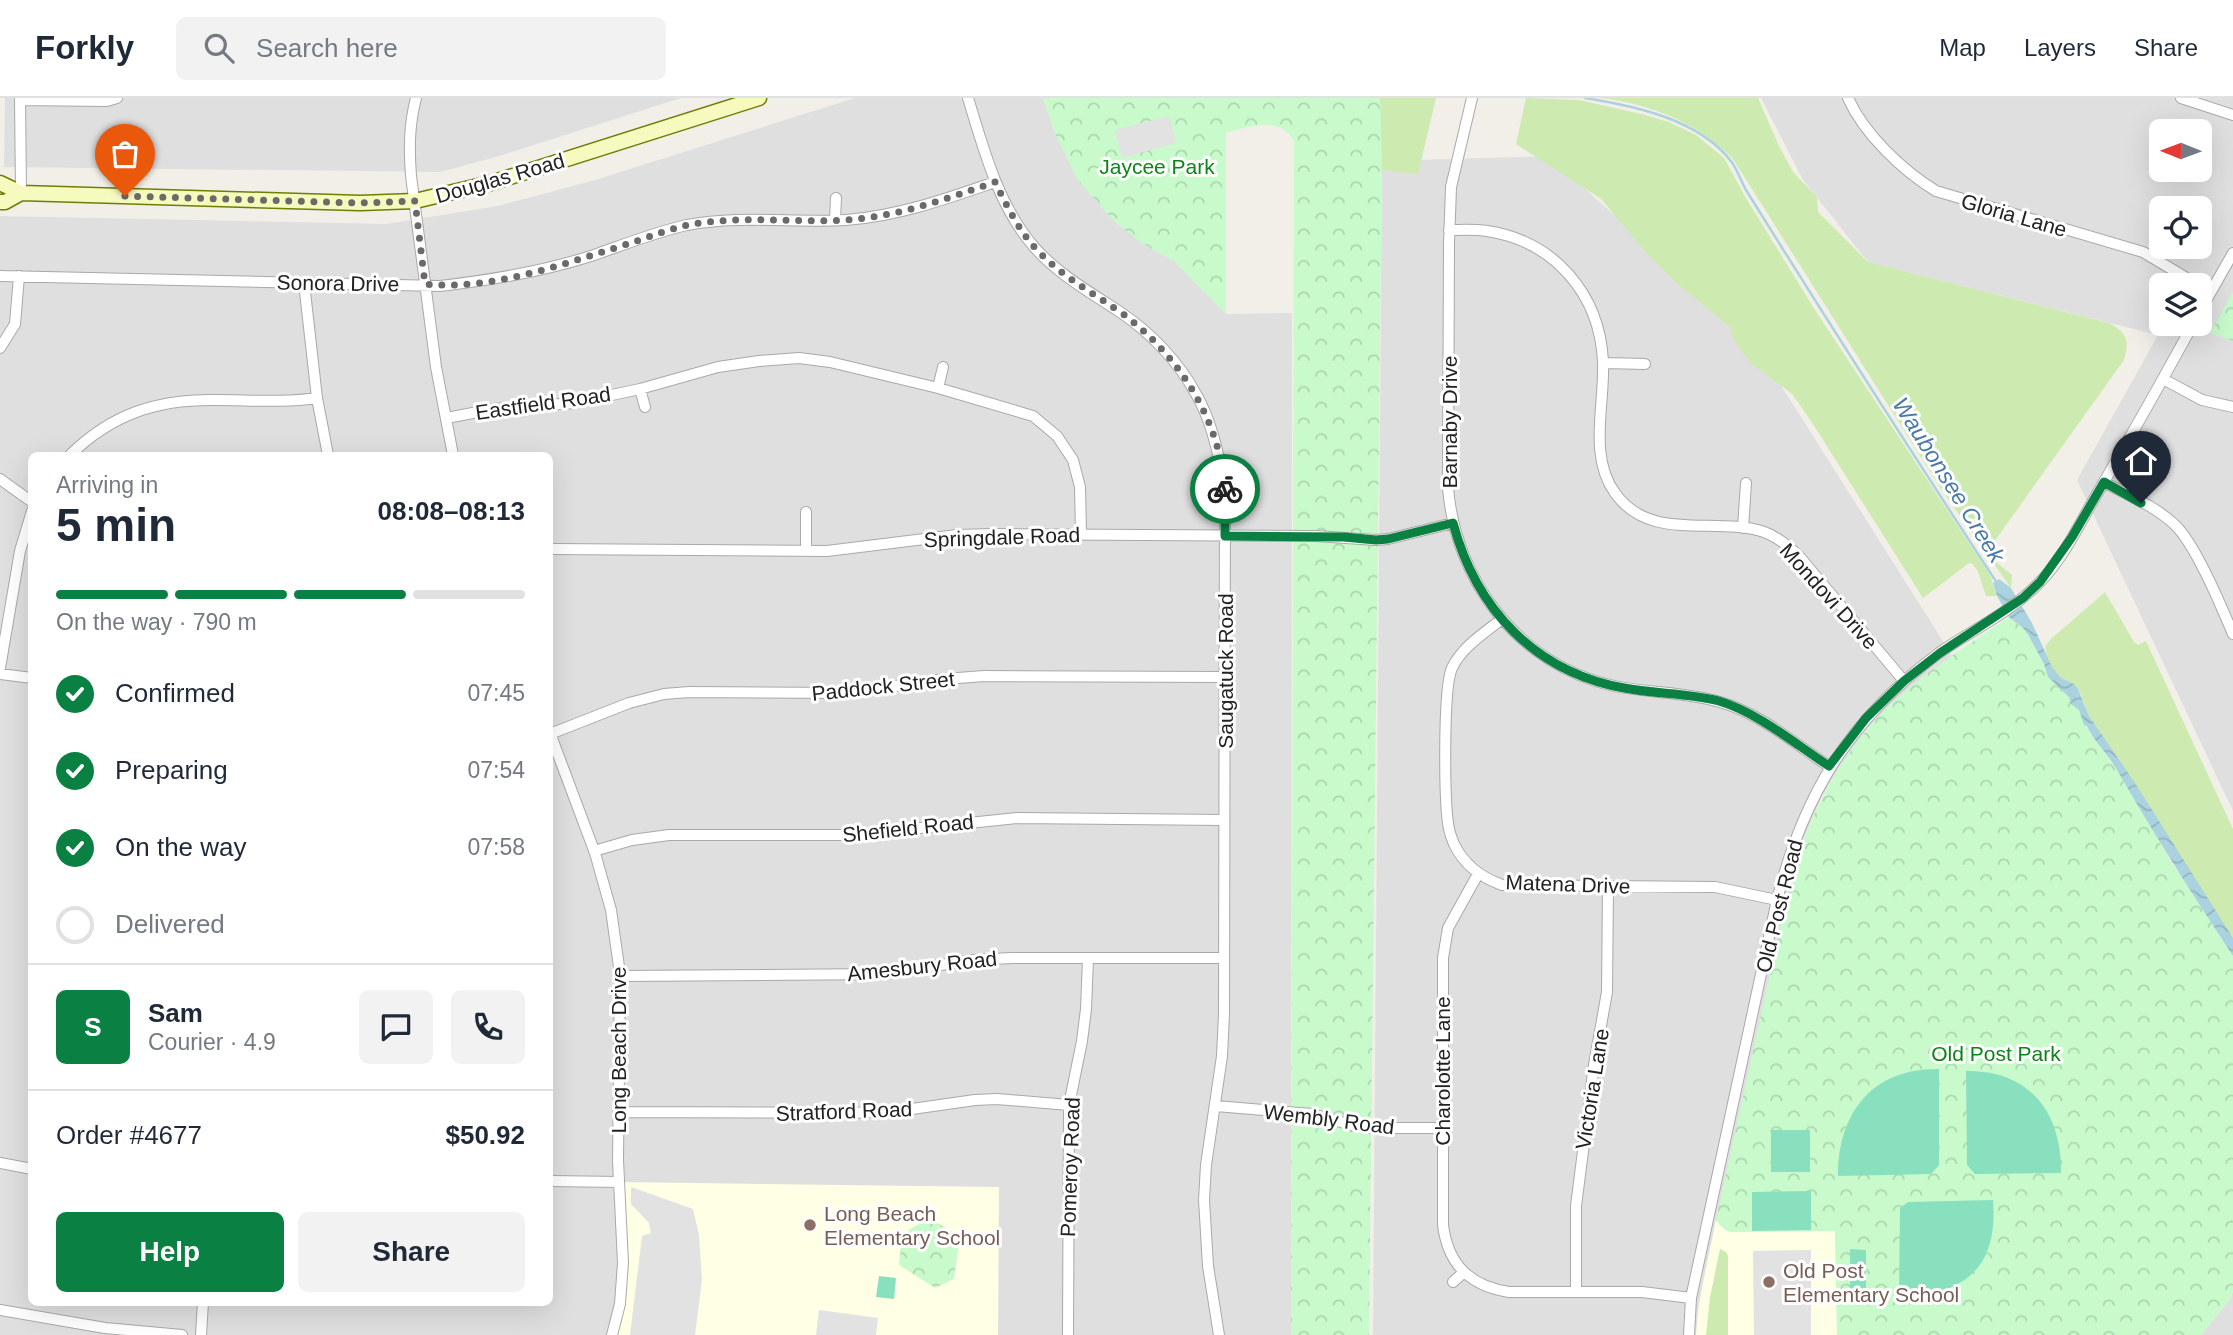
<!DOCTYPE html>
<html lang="en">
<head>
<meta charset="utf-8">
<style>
  :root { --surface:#fff; --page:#f2f2f3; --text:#1f2937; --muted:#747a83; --line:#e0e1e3; --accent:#0b8043 }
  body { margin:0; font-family:Arial,sans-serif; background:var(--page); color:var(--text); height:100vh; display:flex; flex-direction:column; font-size:26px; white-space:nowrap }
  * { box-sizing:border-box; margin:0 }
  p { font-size:23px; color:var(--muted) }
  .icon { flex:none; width:38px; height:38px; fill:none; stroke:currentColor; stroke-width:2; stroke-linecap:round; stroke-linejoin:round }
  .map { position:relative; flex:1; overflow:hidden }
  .details { position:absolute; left:28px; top:354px; width:525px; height:854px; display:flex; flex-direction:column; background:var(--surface); border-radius:10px; box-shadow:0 7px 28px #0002 }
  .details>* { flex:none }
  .needle { width:46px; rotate:271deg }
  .fabs { position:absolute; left:2149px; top:21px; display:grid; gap:14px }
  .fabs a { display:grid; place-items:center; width:63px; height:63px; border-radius:10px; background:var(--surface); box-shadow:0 7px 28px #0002; font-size:35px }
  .pin { position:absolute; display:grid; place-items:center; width:60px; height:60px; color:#fff; margin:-72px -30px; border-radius:50% 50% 50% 0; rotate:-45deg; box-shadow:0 0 7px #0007 }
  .pin .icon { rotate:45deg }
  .courier { position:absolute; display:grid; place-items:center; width:70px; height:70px; margin:-35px; border:5px solid #0b8043; border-radius:50%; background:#fff; color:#222; box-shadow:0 2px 9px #0007 }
  .headline em { font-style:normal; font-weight:600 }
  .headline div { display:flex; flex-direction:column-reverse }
  .headline { display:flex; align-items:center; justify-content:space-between; height:119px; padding:0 28px }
  h1 { font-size:46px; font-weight:600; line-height:52px }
  .bar { display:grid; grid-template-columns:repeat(4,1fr); gap:10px 7px; align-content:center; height:84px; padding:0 28px }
  .bar i { height:9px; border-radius:5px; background:var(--line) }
  .bar .current { background:var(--accent) }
  .bar p { grid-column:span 4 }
  .line { display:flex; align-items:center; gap:18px; padding:0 28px; border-top:2px solid var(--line) }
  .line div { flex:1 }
  .round { display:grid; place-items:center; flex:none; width:74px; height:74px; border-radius:10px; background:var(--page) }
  ol { padding:0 28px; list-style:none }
  li { display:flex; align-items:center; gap:21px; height:77px }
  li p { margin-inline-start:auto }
  li .icon { padding:7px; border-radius:50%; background:var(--accent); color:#fff; stroke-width:4 }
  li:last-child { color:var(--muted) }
  li i { width:38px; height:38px; border:4px solid var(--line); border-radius:50% }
  .action { display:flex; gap:14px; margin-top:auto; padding:14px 28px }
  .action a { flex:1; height:80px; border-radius:10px; background:var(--accent); color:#fff; font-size:28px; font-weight:600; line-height:80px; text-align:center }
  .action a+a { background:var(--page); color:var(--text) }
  header { display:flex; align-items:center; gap:42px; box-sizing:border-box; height:98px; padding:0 35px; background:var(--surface); border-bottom:2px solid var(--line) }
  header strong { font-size:33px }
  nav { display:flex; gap:38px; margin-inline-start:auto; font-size:24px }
  .search { width:490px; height:63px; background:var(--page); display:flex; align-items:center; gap:18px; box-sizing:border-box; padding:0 24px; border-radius:10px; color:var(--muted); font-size:26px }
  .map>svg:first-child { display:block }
</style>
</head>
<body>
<header>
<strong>Forkly</strong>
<div class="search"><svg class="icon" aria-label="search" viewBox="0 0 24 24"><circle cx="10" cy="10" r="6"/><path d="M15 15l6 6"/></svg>Search here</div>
<nav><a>Map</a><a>Layers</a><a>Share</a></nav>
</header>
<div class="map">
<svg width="2233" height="1237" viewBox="0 0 2233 1237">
  <defs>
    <pattern id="park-crowns" width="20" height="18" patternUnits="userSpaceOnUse" patternTransform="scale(1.75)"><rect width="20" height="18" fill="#c8facc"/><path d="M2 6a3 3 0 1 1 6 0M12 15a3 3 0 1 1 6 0" fill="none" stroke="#acd6af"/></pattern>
    <pattern id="water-waves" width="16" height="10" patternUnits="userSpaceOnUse" patternTransform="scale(1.75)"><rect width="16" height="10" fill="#aad3df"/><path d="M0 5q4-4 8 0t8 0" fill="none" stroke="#92b5bf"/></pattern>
  </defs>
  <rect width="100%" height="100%" fill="#f2efe9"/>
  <path fill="#e0dfdf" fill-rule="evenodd" d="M5,0H681L496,59L440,74L4,69Z
    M855,0H1043L1056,38L1143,146L1174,163L1226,216L1292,215L1291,1237H0V118L386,126L498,108L595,82ZM32,357H550V1204H32Z
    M1761,0H2233V713L2077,382L2158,237L1868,164L1803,82ZM2161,33H2200V72H2161ZM2161,110H2200V149H2161ZM2161,187H2200V226H2161Z
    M1548,58L1749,237L1953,559L1893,604L1867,631L1837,673L1821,700L1798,754L1704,1178L1698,1214L1696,1237H1373L1382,63Z
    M2233,1193V1237H2201L2230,1201Z"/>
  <path fill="#ffffe5" d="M619,1084L999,1089L998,1237H612L620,1206Z
    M1716,1122L1720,1128L1731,1134L1835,1133L1837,1237H1696L1699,1206Z"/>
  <path fill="#cdebb0" d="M1376,0H1436L1418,76L1380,72Z
    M1526,0L1579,2L1641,16L1669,24L1696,37L1724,60L1746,100L1815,212L1990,477L1997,498H1986L1978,474L1973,466L1969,465L1923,500L1811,323L1792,296L1753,267L1741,253L1732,238L1731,230L1680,188L1649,158L1601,101L1516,46Z
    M1601,0H1758L1779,48L1793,74L1817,99L1818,114L1868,164L2109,225C2127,235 2130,242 2124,262L1989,451L1995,463L2012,477L2011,490L1941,391L1733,61C1698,25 1651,6 1601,0Z
    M2105,494L2134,544L2138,547L2146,543L2233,731V840L2089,618C2085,609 2082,593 2074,587C2072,585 2065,583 2064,582C2053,575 2046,560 2045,548L2052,540Z
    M1720,1151L1726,1154L1728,1158V1237H1706L1710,1199Z"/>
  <path fill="url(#park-crowns)" d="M1043,0H1380L1382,63L1369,1237H1291L1294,44C1282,17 1248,29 1226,35V216L1174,163L1143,146L1116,125L1079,84L1056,38Z
    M2233,194V243L2210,235Z
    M2009,519L2023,530L2044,566L2047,575L2069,599L2079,612L2090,635L2117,672L2173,767L2198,800L2213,828L2233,858V1193L2230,1201L2201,1237H1837L1835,1133L1731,1134L1725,1132L1716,1122L1789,789C1807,719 1840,655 1892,605C1927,572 1970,546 2009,519Z
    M929,1120L960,1138L954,1181L935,1190L899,1167L902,1136Z"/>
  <path fill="#88e0be" d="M1939,971V1067L1931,1076L1838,1078C1838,1014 1873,970 1939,971Z
    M1966,973C2030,972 2062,1015 2061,1075L1975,1076L1967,1067Z
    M1771,1032H1810V1074H1771Z
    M1811,1093V1132L1752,1133V1094Z
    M1993,1102C1994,1118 1994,1135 1988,1151C1976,1187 1934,1200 1899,1199L1900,1110L1908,1104Z
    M1850,1151L1866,1152V1172H1850Z
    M1850,1173H1866V1194H1850Z
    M879,1178L896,1180L894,1201L876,1199Z"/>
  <path fill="#e2e2e2" d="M1169,18L1176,45L1122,60L1115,32Z
    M631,1089L693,1111L699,1137L702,1182L695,1237H630L642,1138L651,1135L649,1125L631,1106Z
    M1811,1152V1237H1754L1753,1153Z
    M819,1212L878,1220L876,1237H816Z"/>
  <path fill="url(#water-waves)" d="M1999,481L2011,490L2032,525L2052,569L2061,580L2074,586L2078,591L2089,618L2135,685L2233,840V858C2193,797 2153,735 2117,672C2108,656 2094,644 2087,628L2084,627L2079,612L2071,606L2069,599L2048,579L2044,566L2028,537L2023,530L2009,519L1997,498L1993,485Z"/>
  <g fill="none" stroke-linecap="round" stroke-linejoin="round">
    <path stroke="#aad3df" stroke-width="2.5" d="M1585,0C1635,8 1698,21 1731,63C1737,71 1741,83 1746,92C1828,224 1912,355 1997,485"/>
    <defs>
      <path id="street" d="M20,0L21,95
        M416,0C409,27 409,51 411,78L436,269L453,357
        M968,0C984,52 998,108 1035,150C1059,177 1090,194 1120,214C1150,234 1179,264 1196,296C1212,323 1218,356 1225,387L1224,916L1222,958L1206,1067L1204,1102L1208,1168L1219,1237
        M1472,0L1451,89L1449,145L1448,390C1456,484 1519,567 1614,588C1649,595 1686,594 1720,604C1760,615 1795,646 1830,669
        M1848,0C1864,36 1903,73 1936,93L2143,154L2210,194
        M2181,0L2233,17
        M20,2L107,3L117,0
        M835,122L836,100
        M1449,132C1461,132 1474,131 1487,133C1554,143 1600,196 1603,264C1605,306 1588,358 1615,395C1650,445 1715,418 1764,434C1778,439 1789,449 1799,458L1904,583
        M0,178L440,188C492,182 541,174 591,158C623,147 655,134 687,127C740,117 793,125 846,122C898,118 946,101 995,84
        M304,185L317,300L328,357
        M2200,213L2233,155
        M0,250L15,226L19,178
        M1604,265L1645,266
        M2163,281L2202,302L2233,309
        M938,290L943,269
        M640,291L645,309
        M447,320L493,311L574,305L640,291L718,269L759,263L799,260L830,264L938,290L1033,318L1057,338L1073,362L1080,389L1081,435
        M70,357C112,316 157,301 216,302C250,302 283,305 317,300
        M0,381L32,404
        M2104,384C2127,397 2155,408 2174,426C2195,445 2221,508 2233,536
        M1743,430L1746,385
        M550,451L827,453L957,437L992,436L1316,438L1376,442L1388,441L1453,425
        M806,453V414
        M1502,521C1484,535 1462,549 1452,570C1443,589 1444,707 1449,731C1450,736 1452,741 1454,746C1464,767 1480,779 1502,787L1715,789L1777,802
        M0,570L20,453L32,413
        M0,576L32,580
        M550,635L595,755L611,812L620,876L618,1062L623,1165L620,1206L612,1237
        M550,636L629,605L664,596L689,594L845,595L945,581L984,578L1224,579
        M594,753L632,742L669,737H854L1017,720L1224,722
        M1478,776L1448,830L1443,860V1127C1448,1167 1470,1188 1509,1194H1642L1691,1200
        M620,878L884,876L972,862L1012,860H1224
        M1216,1008L1312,1016L1355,1028L1373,1030H1441
        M619,1014L853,1015L905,1012L975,1002L997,1001L1069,1007
        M0,1065L32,1071
        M550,1083L619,1084
        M1453,1184L1464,1174
        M1576,1193V1108L1594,967L1607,894L1608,788
        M0,1212L105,1230L182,1237
        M201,1237L203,1204
        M1068,1237L1069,1007L1082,943L1086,911L1088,861
        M1689,1237L1691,1200L1777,802C1804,695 1850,621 1939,555C1972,532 2011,514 2039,485C2062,462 2078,429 2094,401C2128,343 2161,285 2193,226"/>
      <path id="secondary" d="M0,85L21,95L360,105L415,103L491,85L759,0
        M0,104H5L21,95"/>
    </defs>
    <use href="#street" stroke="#a9a9a9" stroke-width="12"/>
    <use href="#secondary" stroke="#707d05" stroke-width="17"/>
    <use href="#street" stroke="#fff" stroke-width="10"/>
    <use href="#secondary" stroke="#f7fabf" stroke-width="14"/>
  </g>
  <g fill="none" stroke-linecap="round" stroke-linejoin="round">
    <path stroke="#6b6a68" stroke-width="7" stroke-dasharray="0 12.6" d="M125,98L360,105L415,103L425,186C495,193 572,163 637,143C654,137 671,131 688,127C741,117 793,125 847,122C899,118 946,101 995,84C1007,108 1019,133 1037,152C1064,180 1092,194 1123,216C1179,258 1219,320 1225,391"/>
    <path stroke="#0b8043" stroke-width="9" d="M1225,391V438L1344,439L1376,442L1388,441L1453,425C1476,511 1535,574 1624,590C1655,596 1689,595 1719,603C1759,615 1795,646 1829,668L1866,620L1904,583L1940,555L2023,500L2040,484L2072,439L2104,384L2141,405"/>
  </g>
  <g fill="#8d6e63" stroke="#fff" stroke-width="2.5">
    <circle cx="810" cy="1127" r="7"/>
    <circle cx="1769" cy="1184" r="7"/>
  </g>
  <g text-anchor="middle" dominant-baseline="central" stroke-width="6" stroke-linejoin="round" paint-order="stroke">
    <g font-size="21" fill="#0c8416" stroke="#fff">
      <text x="1157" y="68">Jaycee Park</text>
      <text x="1996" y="955">Old Post Park</text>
    </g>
    <g font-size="21" fill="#222" stroke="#fff">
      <text transform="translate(500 80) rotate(-16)">Douglas Road</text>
      <text transform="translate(2014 117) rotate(16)">Gloria Lane</text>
      <text transform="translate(338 185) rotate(1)">Sonora Drive</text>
      <text transform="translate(543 305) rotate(-8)">Eastfield Road</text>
      <text transform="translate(1449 324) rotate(-90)">Barnaby Drive</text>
      <text transform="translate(1002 439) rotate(-2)">Springdale Road</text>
      <text transform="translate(1829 498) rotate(48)">Mondovi Drive</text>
      <text transform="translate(1225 573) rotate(-90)">Saugatuck Road</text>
      <text transform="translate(883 588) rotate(-6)">Paddock Street</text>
      <text transform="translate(908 730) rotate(-6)">Shefield Road</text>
      <text transform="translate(1568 786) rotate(2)">Matena Drive</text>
      <text transform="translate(1779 808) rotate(-76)">Old Post Road</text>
      <text transform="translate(922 868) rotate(-6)">Amesbury Road</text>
      <text transform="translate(618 952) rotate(-90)">Long Beach Drive</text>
      <text transform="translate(1442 973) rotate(-90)">Charolotte Lane</text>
      <text transform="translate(1592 991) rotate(-81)">Victoria Lane</text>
      <text transform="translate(844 1013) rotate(-2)">Stratford Road</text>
      <text transform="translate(1329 1021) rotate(7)">Wembly Road</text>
      <text transform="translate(1070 1069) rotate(-88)">Pomeroy Road</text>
    </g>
    <g font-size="21" fill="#785e54" stroke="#fff" text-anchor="start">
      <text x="824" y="1115">Long Beach<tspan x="824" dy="24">Elementary School</tspan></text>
      <text x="1783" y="1172">Old Post<tspan x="1783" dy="24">Elementary School</tspan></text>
    </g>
    <g font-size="23" font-style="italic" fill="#4a7aab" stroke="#fff">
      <text transform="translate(1949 382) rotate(58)">Waubonsee Creek</text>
    </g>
  </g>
</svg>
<div class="fabs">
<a><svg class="needle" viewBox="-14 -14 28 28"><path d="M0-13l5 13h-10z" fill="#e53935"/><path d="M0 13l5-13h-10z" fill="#747a83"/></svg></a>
<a><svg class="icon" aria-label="locate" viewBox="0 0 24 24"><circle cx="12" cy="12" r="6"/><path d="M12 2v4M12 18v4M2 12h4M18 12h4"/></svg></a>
<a><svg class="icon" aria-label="layers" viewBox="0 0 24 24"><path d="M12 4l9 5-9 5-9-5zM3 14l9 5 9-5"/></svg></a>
</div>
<div class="pin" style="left:125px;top:98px;background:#ea580c"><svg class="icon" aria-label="bag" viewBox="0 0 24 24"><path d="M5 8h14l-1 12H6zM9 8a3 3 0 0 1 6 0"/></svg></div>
<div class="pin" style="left:2141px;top:405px;background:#1f2937"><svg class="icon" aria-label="home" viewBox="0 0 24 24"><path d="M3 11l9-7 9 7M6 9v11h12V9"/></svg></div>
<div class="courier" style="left:1225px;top:391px"><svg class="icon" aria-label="bike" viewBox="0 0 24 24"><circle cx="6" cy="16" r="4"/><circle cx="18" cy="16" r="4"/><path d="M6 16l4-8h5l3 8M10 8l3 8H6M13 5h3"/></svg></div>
<section class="details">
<div class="headline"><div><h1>5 min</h1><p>Arriving in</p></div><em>08:08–08:13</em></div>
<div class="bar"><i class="current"></i><i class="current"></i><i class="current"></i><i></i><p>On the way · 790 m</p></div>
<ol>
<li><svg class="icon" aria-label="check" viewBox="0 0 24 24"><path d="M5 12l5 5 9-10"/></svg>Confirmed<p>07:45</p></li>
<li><svg class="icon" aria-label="check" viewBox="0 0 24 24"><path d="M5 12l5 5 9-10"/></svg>Preparing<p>07:54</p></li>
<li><svg class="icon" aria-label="check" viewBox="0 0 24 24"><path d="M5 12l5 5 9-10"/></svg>On the way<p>07:58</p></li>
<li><i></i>Delivered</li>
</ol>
<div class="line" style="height:126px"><b class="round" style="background:var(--accent);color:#fff">S</b><div><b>Sam</b><p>Courier · 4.9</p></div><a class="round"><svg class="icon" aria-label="chat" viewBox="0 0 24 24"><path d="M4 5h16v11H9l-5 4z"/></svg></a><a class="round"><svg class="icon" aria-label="phone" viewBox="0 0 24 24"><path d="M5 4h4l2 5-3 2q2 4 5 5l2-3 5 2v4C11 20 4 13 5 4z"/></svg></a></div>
<div class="line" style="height:91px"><div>Order #4677</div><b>$50.92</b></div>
<div class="action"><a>Help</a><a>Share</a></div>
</section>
</div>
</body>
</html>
